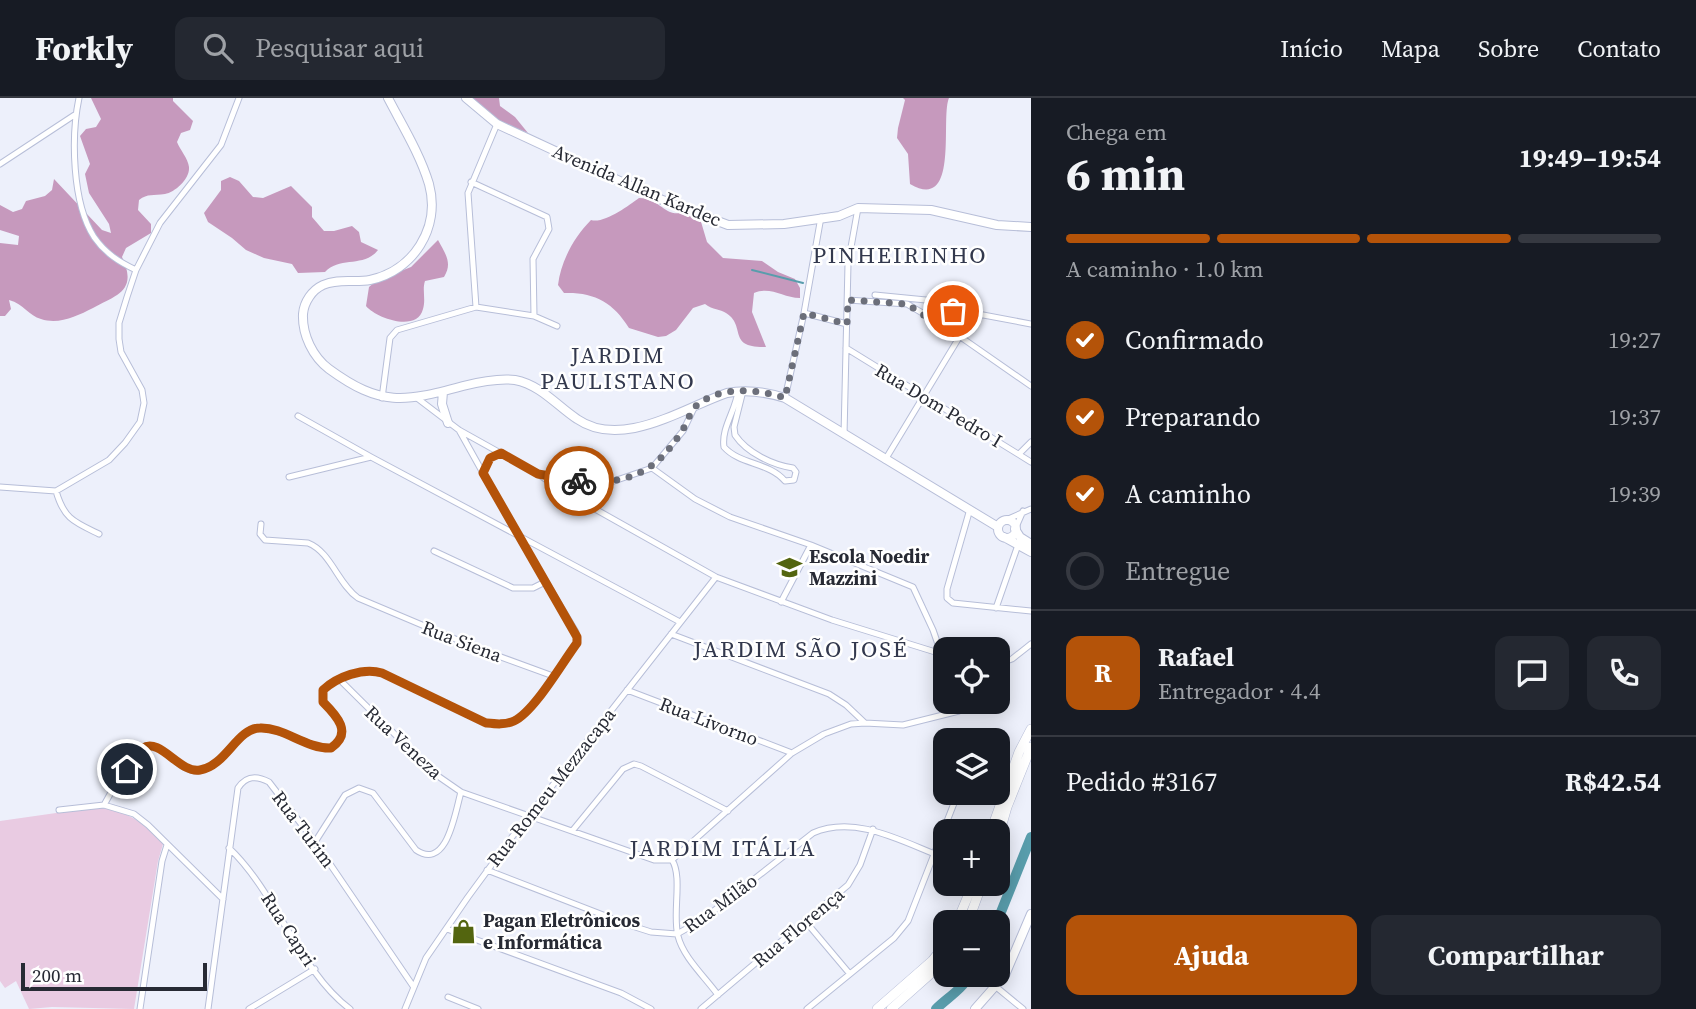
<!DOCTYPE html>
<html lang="pt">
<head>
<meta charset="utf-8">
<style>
  :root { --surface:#171b24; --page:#242831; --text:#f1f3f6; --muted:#9ea1a6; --line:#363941; --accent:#b45309 }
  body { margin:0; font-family:"Source Serif 4",serif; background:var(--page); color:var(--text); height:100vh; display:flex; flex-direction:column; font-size:26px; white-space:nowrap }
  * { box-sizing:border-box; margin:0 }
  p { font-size:23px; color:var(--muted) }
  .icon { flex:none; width:38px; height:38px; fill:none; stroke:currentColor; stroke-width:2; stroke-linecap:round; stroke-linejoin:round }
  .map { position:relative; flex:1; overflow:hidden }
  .sheet { display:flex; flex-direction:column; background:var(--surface); width:665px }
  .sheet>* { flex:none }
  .fabs { position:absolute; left:933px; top:539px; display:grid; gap:14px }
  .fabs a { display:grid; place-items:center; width:77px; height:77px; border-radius:14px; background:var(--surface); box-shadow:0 4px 18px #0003; font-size:35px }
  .scale { position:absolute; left:21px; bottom:18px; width:186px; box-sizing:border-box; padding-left:7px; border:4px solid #272a34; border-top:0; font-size:19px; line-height:24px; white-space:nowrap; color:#272a34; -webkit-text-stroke:5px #fff; paint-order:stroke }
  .pin { position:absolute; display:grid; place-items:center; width:60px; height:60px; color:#fff; margin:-30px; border:4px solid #fff; border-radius:50%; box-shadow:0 2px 7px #0007 }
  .courier { position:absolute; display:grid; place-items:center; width:70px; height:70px; margin:-35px; border:5px solid #b45309; border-radius:50%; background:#fff; color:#222; box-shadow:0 2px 9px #0007 }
  .overview em { font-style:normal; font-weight:700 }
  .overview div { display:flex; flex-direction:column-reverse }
  .overview { display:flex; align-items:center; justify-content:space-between; height:119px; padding:0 35px }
  h1 { font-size:46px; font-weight:700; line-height:52px }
  .bar { display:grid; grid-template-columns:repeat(4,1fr); gap:10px 7px; align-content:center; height:84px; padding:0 35px }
  .bar i { height:9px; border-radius:5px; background:var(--line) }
  .bar .selected { background:var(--accent) }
  .bar p { grid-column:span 4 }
  .line { display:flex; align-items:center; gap:18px; padding:0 35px; border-top:2px solid var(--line) }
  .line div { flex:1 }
  .round { display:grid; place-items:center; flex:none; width:74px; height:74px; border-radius:14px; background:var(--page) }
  ol { padding:0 35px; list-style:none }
  li { display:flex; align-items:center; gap:21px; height:77px }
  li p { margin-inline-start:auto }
  li .icon { padding:7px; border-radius:50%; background:var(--accent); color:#fff; stroke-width:4 }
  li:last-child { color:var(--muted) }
  li i { width:38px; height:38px; border:4px solid var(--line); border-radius:50% }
  .button { display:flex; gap:14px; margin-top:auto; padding:14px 35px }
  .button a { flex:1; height:80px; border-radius:14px; background:var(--accent); color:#fff; font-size:28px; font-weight:700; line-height:80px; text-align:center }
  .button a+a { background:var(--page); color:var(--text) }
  header { display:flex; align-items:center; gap:42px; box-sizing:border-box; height:98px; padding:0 35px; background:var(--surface); border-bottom:2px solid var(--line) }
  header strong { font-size:33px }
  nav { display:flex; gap:38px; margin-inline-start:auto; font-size:24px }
  .search { width:490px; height:63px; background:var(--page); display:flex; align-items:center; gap:18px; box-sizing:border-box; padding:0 24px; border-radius:14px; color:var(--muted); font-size:26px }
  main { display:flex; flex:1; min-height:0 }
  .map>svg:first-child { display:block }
</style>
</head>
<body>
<header>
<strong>Forkly</strong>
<div class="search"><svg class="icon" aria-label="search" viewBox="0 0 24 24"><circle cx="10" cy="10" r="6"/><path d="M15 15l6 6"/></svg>Pesquisar aqui</div>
<nav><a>Início</a><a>Mapa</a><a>Sobre</a><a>Contato</a></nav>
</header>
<main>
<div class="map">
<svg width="1031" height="911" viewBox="0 0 1031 911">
  <rect width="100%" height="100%" fill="#edf0fb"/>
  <path fill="#e9cbe2" d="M98,709C130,715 141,722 163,746L158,763L134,911L52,909L29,911L16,883L5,890L0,883V723Z"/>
  <path fill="#c699bd" d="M91,0H173V3L193,23L190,32L181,35L177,44C180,52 188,60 189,69C190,81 175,94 165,96C153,98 148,95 139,102L138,112L151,126V135L126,150L122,159C138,193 117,197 93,210C77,218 59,227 41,221C29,218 24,206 9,202L11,211L5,218H0V145L18,147L19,138L0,132V107L13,114L22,111L26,103L45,98L52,92L54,81L102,132L111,135L109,126L89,95L85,76L90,66L80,38L86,31L96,29L101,21Z
    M468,0H499L500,8L515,19L528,35L489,20Z
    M903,0H949C940,20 960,115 910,86L908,56L897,40L898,30L905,2Z
    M230,79L239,83L253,99L263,100L291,88L312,109V119L324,133H334L352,128L359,134L361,144L378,152C364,170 340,158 325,174L298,175L292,166L264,160L246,152L232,140L208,124L204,115L221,92V83Z
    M639,100C663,100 664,124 691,112L699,117L707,144L723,160L762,163L778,174L795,181L800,190V200C783,200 771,188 754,195L752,214L766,249C726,250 747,228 726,215C720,211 713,212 705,206L693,210L676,232L666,238L658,239L629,230C613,204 594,194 564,195L558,187C561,163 574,139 591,122C604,126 628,108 639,100Z
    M438,142C445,155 453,165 444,179L425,183C422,192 426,201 423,211C417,235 376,220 366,208L369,189L376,183L411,169Z"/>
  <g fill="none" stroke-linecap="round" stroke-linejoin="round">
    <path stroke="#599dac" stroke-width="2" d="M752,172L803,185"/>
    <path stroke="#599dac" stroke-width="10" d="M997,824L1031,739
      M936,911C947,900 963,891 969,877"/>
    <defs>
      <path id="street" d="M79,0C71,38 72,105 94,139C105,155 119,164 136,172
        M0,66L76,16
        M471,84L547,119L549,131L533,161L534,218
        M875,197L926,202L953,213
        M848,202L907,206L948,230
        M476,209L468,95L497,26
        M962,213L1031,226
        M804,215L847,226
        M947,229L946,221L948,217L959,213C966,217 968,221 966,229
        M952,233L1031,288
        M962,233L975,215
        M846,250L1031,364
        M738,293C736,312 721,330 724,349C740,367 769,364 785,383L794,382L796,374L793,370C773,367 747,355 735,337L734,329L743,293
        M382,300L390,240L397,232L476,209L534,218L557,228
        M417,300L459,332L538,376L596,385L614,383L652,370L683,333L695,308
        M785,300L804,215L821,119
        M298,318L371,359L680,524
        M844,337L848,166L858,110
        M1019,356L1031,344
        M885,362L963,233
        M652,370L695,401L730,419L811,447L913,489L933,532L941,555
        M483,375L490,360L501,355
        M538,376L563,393L716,479L832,522L945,557
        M289,379L371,359
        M0,389L56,393L109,362L125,345L140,324L144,305L142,292L121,254L119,241V225L127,199L136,172L160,125L221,47L239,0
        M56,393C64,421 74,424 99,436
        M593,409C588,401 588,391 596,385
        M970,411L947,491V500L953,505L1031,513
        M1006,422L1031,411
        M261,426L260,436L265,442L308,445C331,454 338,486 358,500L479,551L553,578
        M1016,429L1023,413
        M434,453L513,490H533L545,484
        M781,504L811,447
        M996,510L1018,447
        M671,536L829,596L846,607L865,625
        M998,566L1012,561L1031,546
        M340,582L435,676L461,694L654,762H672
        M627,592L792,655
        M977,642L980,634
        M104,707L114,689L145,648C166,645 177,674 198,673C227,670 238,626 264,630C283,633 304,644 321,650H331L342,639C343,623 334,615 323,604V592C337,579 363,569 382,575L486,625C496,626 505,627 514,623C534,614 562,565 577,545L576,534L516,434L459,332
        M59,712L104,707L134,716L148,727L223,801
        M573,732L623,671L634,666L641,668L728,713
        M315,744L345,697L359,690L373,695L416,752C447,773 455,715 461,694
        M229,750C276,794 300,874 350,911
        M672,762L792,655L824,636L851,626L865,625L903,627L959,613L968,604
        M672,762C683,779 672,816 678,838C683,859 705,879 718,897
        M487,772L629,827L651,834L677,836L702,822L813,735C857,716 904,745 945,760
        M806,824L849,875
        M447,831L621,895L651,911
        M995,888L1023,911
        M448,899L478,911
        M140,911L162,763L167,747
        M208,911L238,690C246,678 256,677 269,684L315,744L413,888
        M249,911L315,871
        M405,911L426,860L468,799L512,739L716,479
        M701,911L848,787L860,767L873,731
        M807,911L894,840L908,823L958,695"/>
      <path id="secondary" d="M388,0C402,27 420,56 429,86C441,130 413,173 370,182C355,185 338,180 323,187C312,192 304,204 303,216C302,237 313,259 329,271C381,309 404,304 463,288C479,284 498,280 515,282C541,287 557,308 577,321C622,352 683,310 727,295C747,291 766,294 785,300L998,429
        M466,0L497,26L652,98L728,127L784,126L839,118L858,110L931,112L997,127L1031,129
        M443,294L442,306L448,325
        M998 431a9 9 0 1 1 18 0a9 9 0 1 1-18 0Z
        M1015,431L1020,439L1031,446
        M1004,439L1031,454
        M975,911L1005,877L1031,816"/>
      <path id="primary" d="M991,733L1019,654L1031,631
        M998,740L1007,709L1031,649
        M957,824L973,786
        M968,824L982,786
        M877,911L932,863L945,847
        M891,911L945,863"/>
    </defs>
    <use href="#street" stroke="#b7bed8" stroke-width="7"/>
    <use href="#secondary" stroke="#b7bed8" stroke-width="10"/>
    <use href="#primary" stroke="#b7bed8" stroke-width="10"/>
    <use href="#street" stroke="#fff" stroke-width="5"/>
    <use href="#secondary" stroke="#fff" stroke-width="8"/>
    <use href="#primary" stroke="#fff" stroke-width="9"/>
  </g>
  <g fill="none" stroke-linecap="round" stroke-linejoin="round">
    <path stroke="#6c6f7a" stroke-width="7" stroke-dasharray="0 12.6" d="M579,383C629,387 657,374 683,331C688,324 690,313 696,308C720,287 758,291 785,300L804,215L847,226L848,202L907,206L931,222L953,213"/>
    <path stroke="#b45309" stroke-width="9" d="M127,671C131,664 136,654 143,650C160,639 180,676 200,672C226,668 237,630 260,630C284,629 306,651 331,650C353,635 337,618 323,604V592C337,579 363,569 382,575L486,625C496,626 505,627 514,623C534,614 562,565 577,545V539L483,375L490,360L501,355L538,376L579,383"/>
  </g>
  <defs>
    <symbol id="school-bare" viewBox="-9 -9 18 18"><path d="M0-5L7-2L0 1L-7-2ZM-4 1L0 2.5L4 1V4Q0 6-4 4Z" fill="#53650f" stroke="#fff" stroke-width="2.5" paint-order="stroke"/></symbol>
    <symbol id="shop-bare" viewBox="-9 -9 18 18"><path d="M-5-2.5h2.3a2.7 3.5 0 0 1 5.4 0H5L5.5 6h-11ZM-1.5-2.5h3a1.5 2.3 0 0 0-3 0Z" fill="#53650f" stroke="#fff" stroke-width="2.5" paint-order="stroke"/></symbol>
  </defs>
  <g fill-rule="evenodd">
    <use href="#school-bare" x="772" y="452" width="35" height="35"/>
    <use href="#shop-bare" x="446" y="816" width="35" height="35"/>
  </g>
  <g text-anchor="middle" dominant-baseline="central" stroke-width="5" stroke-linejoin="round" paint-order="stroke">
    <g font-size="19" fill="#272a34" stroke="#fff">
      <text transform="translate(637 87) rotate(23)">Avenida Allan Kardec</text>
      <text transform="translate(939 307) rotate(31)">Rua Dom Pedro I</text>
      <text transform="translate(462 543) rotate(21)">Rua Siena</text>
      <text transform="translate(709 623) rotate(21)">Rua Livorno</text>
      <text transform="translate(404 644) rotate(43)">Rua Veneza</text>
      <text transform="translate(551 689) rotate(-52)">Rua Romeu Mezzacapa</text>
      <text transform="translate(304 731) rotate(53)">Rua Turim</text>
      <text transform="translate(720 805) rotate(-36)">Rua Milão</text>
      <text transform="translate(798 829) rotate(-40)">Rua Florença</text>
      <text transform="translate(289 831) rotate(57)">Rua Capri</text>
    </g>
    <g font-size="19" font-weight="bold" fill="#272a34" stroke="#fff" text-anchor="start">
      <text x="809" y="458">Escola Noedir<tspan x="809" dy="22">Mazzini</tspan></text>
      <text x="483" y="822">Pagan Eletrônicos<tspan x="483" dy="22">e Informática</tspan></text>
    </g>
    <g font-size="23" letter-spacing="2" fill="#32384d" stroke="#fff">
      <text x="900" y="157">PINHEIRINHO</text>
      <text x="618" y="257">JARDIM<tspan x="618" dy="26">PAULISTANO</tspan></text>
      <text x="801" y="551">JARDIM SÃO JOSÉ</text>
      <text x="723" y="750">JARDIM ITÁLIA</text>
    </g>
  </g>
</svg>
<div class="fabs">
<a><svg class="icon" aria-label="locate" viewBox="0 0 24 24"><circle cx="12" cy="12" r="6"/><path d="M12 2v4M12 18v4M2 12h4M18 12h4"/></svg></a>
<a><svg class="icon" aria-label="layers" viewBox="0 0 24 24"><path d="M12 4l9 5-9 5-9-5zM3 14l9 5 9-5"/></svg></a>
<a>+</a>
<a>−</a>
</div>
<div class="scale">200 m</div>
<div class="pin" style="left:953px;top:213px;background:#ea580c"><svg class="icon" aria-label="bag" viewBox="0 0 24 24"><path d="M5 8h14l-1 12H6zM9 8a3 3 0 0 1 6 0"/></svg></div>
<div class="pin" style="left:127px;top:671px;background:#1f2937"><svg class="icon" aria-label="home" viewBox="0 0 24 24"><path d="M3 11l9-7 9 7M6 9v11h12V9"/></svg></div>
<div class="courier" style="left:579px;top:383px"><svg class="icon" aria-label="bike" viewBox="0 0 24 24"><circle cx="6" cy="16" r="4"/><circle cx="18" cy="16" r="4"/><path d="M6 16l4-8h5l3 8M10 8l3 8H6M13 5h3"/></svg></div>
</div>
<section class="sheet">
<div class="overview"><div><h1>6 min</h1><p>Chega em</p></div><em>19:49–19:54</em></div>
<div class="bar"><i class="selected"></i><i class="selected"></i><i class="selected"></i><i></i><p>A caminho · 1.0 km</p></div>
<ol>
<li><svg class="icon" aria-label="check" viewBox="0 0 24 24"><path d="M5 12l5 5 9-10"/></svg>Confirmado<p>19:27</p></li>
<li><svg class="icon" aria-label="check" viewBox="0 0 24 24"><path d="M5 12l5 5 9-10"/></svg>Preparando<p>19:37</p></li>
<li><svg class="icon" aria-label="check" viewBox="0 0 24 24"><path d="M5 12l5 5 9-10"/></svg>A caminho<p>19:39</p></li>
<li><i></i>Entregue</li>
</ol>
<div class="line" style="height:126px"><b class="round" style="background:var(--accent);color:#fff">R</b><div><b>Rafael</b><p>Entregador · 4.4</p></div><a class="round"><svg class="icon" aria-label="chat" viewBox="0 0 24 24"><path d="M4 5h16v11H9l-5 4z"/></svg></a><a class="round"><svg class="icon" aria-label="phone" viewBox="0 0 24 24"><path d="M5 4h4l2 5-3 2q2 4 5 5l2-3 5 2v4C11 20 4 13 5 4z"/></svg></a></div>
<div class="line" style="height:91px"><div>Pedido #3167</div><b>R$42.54</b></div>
<div class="button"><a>Ajuda</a><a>Compartilhar</a></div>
</section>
</main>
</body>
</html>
